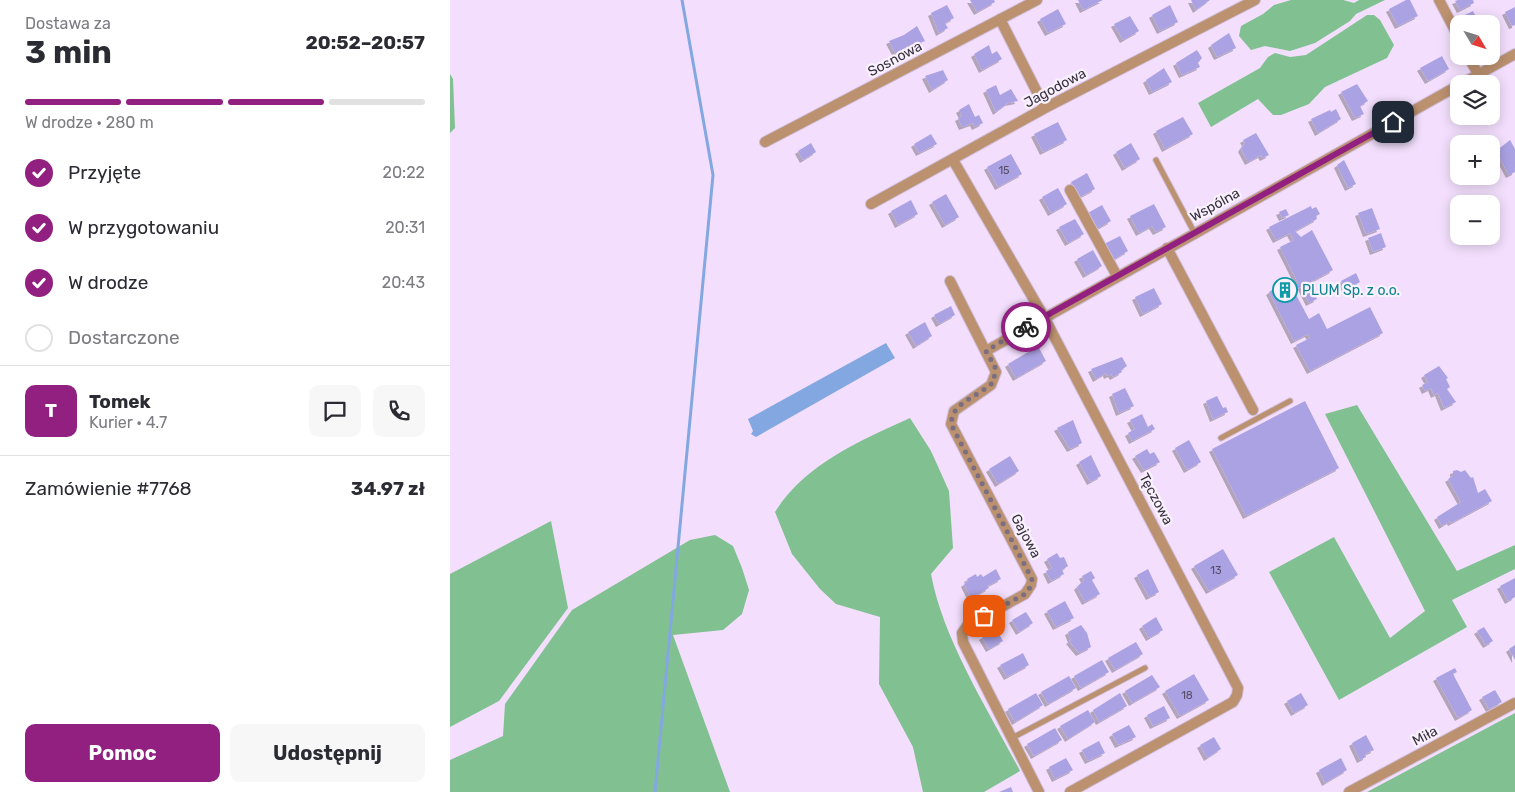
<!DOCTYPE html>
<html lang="pl">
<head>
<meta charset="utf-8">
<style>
  :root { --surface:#fff; --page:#f7f7f7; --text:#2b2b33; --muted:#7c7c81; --line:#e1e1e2; --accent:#922080 }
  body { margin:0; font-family:Rubik,sans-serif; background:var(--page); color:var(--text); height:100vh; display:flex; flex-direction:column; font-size:19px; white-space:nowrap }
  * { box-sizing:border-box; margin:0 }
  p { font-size:16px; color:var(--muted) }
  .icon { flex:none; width:28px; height:28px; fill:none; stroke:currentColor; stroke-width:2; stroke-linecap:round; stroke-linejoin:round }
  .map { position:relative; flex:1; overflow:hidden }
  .details { display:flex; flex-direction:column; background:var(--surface); width:450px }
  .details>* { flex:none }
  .needle { width:32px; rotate:128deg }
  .tools { position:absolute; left:1000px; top:15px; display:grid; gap:10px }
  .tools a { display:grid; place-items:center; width:50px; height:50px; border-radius:10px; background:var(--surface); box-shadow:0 2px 12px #0003; font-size:25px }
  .pin { position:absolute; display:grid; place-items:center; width:42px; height:42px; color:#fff; margin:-21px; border-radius:10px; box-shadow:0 2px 8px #0006 }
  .courier { position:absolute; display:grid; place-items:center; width:50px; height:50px; margin:-25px; border:4px solid #922080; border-radius:50%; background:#fff; color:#222; box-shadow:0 1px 6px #0007 }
  .head em { font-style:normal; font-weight:700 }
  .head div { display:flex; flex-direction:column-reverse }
  .head { display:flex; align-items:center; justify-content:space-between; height:85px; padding:0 25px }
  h1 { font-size:32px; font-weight:700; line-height:38px }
  .bar { display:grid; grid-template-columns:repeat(4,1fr); gap:8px 5px; align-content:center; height:60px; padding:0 25px }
  .bar i { height:6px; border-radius:4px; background:var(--line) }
  .bar .active { background:var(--accent) }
  .bar p { grid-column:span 4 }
  .line { display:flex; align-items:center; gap:12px; padding:0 25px; border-top:1px solid var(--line) }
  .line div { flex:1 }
  .round { display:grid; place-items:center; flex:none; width:52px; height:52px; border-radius:10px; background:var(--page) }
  ol { padding:0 25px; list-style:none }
  li { display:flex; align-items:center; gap:15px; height:55px }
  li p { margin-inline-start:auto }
  li .icon { padding:5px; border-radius:50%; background:var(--accent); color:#fff; stroke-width:4 }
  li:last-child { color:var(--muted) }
  li i { width:28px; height:28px; border:2px solid var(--line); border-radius:50% }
  .button { display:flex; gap:10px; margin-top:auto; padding:10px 25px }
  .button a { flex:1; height:58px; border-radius:10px; background:var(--accent); color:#fff; font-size:20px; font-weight:700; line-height:58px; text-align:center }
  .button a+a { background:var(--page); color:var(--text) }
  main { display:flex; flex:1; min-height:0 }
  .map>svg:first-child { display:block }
</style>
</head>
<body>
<main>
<section class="details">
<div class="head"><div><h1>3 min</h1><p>Dostawa za</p></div><em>20:52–20:57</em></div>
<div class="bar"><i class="active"></i><i class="active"></i><i class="active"></i><i></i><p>W drodze · 280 m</p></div>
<ol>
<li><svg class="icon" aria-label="check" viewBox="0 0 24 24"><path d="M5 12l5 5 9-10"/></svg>Przyjęte<p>20:22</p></li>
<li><svg class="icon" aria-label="check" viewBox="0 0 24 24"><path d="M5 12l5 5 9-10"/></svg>W przygotowaniu<p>20:31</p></li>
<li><svg class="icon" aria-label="check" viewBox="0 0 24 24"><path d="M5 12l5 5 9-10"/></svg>W drodze<p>20:43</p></li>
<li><i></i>Dostarczone</li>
</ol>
<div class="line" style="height:90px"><b class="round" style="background:var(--accent);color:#fff">T</b><div><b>Tomek</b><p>Kurier · 4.7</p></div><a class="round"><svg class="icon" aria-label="chat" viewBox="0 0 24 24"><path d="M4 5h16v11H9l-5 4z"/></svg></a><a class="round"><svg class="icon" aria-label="phone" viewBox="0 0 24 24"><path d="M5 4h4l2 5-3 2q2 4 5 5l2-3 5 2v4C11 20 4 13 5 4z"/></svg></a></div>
<div class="line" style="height:65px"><div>Zamówienie #7768</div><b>34.97 zł</b></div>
<div class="button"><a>Pomoc</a><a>Udostępnij</a></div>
</section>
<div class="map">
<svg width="1065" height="792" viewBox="0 0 1065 792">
  <defs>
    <filter id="shadow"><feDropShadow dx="-3" dy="3" stdDeviation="0" flood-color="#0004"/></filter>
  </defs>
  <rect width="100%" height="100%" fill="#f3dffd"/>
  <path fill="#80c091" d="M841,0H893L904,3L909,0H935L906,14L900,21L865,43L840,51L815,46L801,50L789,36L791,26L813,14L824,5Z
    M917,15H924L930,20L944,45L937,58L875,87L859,104L831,115H823L808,99L761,127L748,103L810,68L818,57L825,53L840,57L856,55Z
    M0,74L3,79L5,128L0,133Z
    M907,405L1007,571L1065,545V569L1002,600L1017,627L889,700L819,572L884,537L940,638L975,611L875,414Z
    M460,418L481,451L499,491L503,548L481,574C493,640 539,711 570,771L534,792H473L463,747L429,684L430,617L386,604L370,589L342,554L325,512C356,463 410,441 460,418Z
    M101,521L118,608L49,701L0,727V574Z
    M265,535L283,546L292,568L299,590L292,614L273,630L223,635L280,792H0V760L53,736L55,704L122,610L240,540Z
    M1065,713V792H917Z"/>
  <path fill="#83a7e1" d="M436,343L445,358L306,437L301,434L303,431L298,419Z"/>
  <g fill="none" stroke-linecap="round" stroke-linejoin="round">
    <path stroke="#83a7e1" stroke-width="3" d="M205,792L263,175L232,0"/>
  </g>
  <path fill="#aba2e3" filter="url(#shadow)" d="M520,0H544L545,2L527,12Z
    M628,0H653L633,10Z
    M741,0H760L746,10Z
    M956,0H960L968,16L948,26L939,9Z
    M1008,0H1023L1024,3L1010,10L1005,1Z
    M497,5L504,18L495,23L498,28L489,33L481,13Z
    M720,5L728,22L710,31L702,15Z
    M1065,7V25L1062,26L1055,12Z
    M608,9L616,24L598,33L590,19Z
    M1023,11L1027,19L1019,24H1009L1007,19Z
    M680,16L689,31L673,40L664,24Z
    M467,26L475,41L460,47L447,56L439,41L454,35Z
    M779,33L786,48L767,57L761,45Z
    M539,45L542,54L547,51L552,59L532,70L524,54Z
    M747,50L752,58L748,63L750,67L732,75L726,63Z
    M992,56L999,69L978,81L970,68Z
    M714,68L722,82L702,92L696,80Z
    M493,70L498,80L482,90L475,76Z
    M907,84L918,101L910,106L914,114L905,118L891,92Z
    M546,85L550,95L561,89L568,101L558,103L546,112L536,90Z
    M519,104L525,117L529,115L533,123L525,127L523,123L512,127L508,118L512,116L509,110Z
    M886,109L891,119L868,133L861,119L880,110L881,112Z
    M1026,116H1040L1029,122Z
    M733,117L743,134L715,149L706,131Z
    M608,122L617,140L593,152L584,134Z
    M806,133L819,155L813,158L811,155L798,162L791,149L795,143L793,140Z
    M481,134L487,144L469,153L464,144Z
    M1060,140L1065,149V172L1059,175L1046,151Z
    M361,143L366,152L353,160L348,151Z
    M681,143L690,159L675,168L666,152Z
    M561,154L572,174L548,187L537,167Z
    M894,160L906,184L898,188L887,165Z
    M637,173L645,189L630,197L621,182Z
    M608,188L617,204L601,213L592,197Z
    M496,194L509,217L495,225L482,202Z
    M461,200L468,214L448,225L441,211Z
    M704,204L716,227L706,232L702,226L689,233L680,216Z
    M652,205L661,221L645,230L636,214Z
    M861,206L862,209L866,207L870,214L866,216L867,219L845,231L851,237L862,230L883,270L859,283L867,299L859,303L851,287L844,291L859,319L869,313L877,329L920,307L933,333L860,371L846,345L860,338L858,334L844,341L819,292L838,280L842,286L848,283L830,247L844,240L840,233L826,240L819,227Z
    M922,208L930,229L916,234L908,213Z
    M836,209L839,215L832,218L829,212Z
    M625,219L634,234L618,243L609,227Z
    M931,233L936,247L923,252L918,238Z
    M670,236L678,251L663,260L654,244Z
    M643,250L652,266L636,275L627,259Z
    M906,273L910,282L896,290L891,281Z
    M704,288L712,304L693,314L685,297Z
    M501,306L505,315L489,324L484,315Z
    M475,322L482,336L466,346L458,332Z
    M588,346L596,361L566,378L558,364Z
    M672,357L677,366L671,370L672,372L663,377L661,374L657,376L656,373L646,379L641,369Z
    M989,366L998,378L996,379L1000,387L997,389L1006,402L994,408L988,393L984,395L981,388L975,391L972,385L978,382L974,375Z
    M675,388L684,406L669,413L662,394Z
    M767,396L773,408L776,407L778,412L763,419L756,401Z
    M855,401L889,468L796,516L762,449Z
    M692,414L698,427L702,424L705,429L682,441L678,433L685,429L680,420Z
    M623,420L632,443L620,449L607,428Z
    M739,440L751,462L737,470L725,448Z
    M697,449L700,454L704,452L710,462L694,470L685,456Z
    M641,455L651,476L640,482L629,462Z
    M560,456L569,471L548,484L539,469Z
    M1007,470L1011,472L1015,470L1021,478L1023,477L1028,493L1035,489L1042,501L1001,523L1000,521L992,526L987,517L1011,502L998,479L1003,476V471Z
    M773,549L788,575L759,591L744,566Z
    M607,553L610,558L614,557L618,566L612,570L614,574L601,581L596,571L602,568L597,559Z
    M546,569L551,579L537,586L539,588L521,598L514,584L518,581L517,579L526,574L527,577L531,574L533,577Z
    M698,569L709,592L699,597L687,575Z
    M641,571L645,578L642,580L650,594L635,602L627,587L634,580L632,576Z
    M1065,578V597L1058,601L1050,586Z
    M615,601L624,618L606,627L597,611Z
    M576,612L583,623L569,632L562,620Z
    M706,617L713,630L699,638L692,626Z
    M631,625L637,633L641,647L629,653L619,641L621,640L618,632Z
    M1034,627L1043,641L1036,645L1027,631Z
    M546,629L553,641L539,649L532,637Z
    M686,642L693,654L665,670L658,658Z
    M1065,645V660L1059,649Z
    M573,653L579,665L557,677L550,665Z
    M652,660L659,672L631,688L624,676Z
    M1005,668L1007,672L1003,674L1022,710L1008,718L986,678Z
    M744,674L759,700L730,716L715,691Z
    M702,675L710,687L682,703L675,691Z
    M619,676L626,688L598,704L591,692Z
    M1045,690L1052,702L1039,709L1032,697Z
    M586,693L593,705L565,722L558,709Z
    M670,693L677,706L649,722L643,710Z
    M851,693L858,705L844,713L837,701Z
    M714,706L720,718L703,726L697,715Z
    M638,710L645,722L618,739L610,726Z
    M679,725L686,737L668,745L662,734Z
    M605,728L612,740L584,756L577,744Z
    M916,735L924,750L915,754L916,757L910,760L902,743Z
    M764,737L771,749L757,758L750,745Z
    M649,741L655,753L638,761L632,750Z
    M616,758L623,770L605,779L599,767Z
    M891,758L897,770L875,783L869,770Z
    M561,787L563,792H549Z"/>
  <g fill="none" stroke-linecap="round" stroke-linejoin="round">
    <defs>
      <path id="lane" d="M706,160L744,232
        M771,438L840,401
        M562,738L695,668"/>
      <path id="street" d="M989,0L1009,38
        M550,19L595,108
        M1018,56L1028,74
        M1011,84L1065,54
        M315,142L587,0
        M503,160L594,317L788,688L787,695L783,702L620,792
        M620,190L667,276
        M421,204L595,108L805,0
        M717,248L803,410
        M500,281L546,372L541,385L504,411L501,424L582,579L581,585L575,594L517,626L512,633L513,642L589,792
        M536,351L1009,85
        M899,792L1065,703"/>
    </defs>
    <use href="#lane" stroke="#cebcd7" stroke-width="7"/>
    <use href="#street" stroke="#cebcd7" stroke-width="12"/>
    <use href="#lane" stroke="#bb916f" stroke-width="5"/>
    <use href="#street" stroke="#bb916f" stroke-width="10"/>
  </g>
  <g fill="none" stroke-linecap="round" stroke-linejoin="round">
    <path stroke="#7a6e80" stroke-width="5" stroke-dasharray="0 9" d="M534,616L575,594L579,590L582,579L503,428C494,404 532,396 544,381L545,367L536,351L576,327"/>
    <path stroke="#922080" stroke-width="6" d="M576,327L943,122"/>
  </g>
  <defs>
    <symbol id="building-ring" viewBox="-11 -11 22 22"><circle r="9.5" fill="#f9f1fe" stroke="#0f9aa8" stroke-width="1.5"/><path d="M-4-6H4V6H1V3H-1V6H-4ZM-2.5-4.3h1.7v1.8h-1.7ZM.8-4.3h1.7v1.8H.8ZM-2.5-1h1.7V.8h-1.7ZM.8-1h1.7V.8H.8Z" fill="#0f9aa8"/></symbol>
  </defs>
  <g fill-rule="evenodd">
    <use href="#building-ring" x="821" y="276" width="28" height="28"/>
  </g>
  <g text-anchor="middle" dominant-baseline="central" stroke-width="4.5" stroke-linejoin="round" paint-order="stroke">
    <g font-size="11" fill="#564d66">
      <text x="554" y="170">15</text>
      <text x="766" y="570">13</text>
      <text x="737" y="695">18</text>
    </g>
    <g font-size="14" fill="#39313d" stroke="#f9f1fe">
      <text transform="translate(445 59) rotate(-28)">Sosnowa</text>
      <text transform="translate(605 88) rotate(-28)">Jagodowa</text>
      <text transform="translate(765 205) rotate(-29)">Wspólna</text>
      <text transform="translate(706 499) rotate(62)">Tęczowa</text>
      <text transform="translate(576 536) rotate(62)">Gajowa</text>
      <text transform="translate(975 736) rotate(-28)">Miła</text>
    </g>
    <g font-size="14" fill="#0d838f" stroke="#f9f1fe" text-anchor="start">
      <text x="852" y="290">PLUM Sp. z o.o.</text>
    </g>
  </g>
</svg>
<div class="tools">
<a><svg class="needle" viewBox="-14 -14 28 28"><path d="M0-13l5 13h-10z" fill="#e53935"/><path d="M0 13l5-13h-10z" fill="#7c7c81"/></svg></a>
<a><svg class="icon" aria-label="layers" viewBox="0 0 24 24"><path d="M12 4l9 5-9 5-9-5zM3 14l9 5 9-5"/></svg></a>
<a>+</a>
<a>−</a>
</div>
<div class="pin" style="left:534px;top:616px;background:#ea580c"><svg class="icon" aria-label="bag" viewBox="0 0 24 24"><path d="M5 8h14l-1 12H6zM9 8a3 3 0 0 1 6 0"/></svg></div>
<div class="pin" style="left:943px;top:122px;background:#1f2937"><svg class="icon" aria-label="home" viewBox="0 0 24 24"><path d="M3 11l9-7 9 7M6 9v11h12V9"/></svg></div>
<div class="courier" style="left:576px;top:327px"><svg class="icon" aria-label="bike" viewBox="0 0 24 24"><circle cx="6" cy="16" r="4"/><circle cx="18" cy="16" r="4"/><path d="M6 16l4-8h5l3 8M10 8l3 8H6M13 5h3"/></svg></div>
</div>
</main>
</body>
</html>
